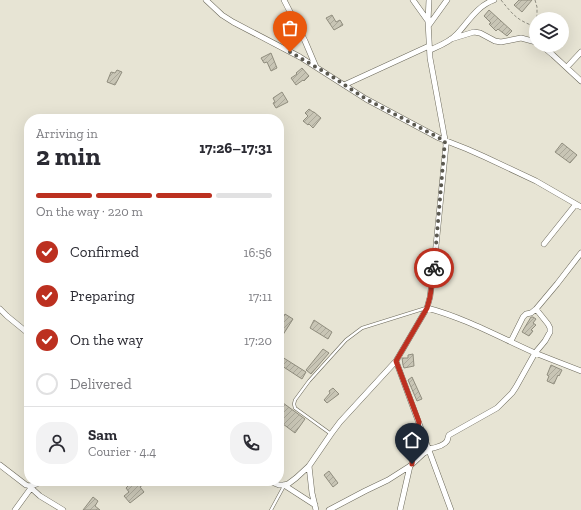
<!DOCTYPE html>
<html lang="en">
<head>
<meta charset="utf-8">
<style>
  :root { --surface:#fff; --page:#f2f2f3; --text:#2b2b33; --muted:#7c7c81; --line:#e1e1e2; --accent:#bc3020 }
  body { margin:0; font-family:"Zilla Slab",serif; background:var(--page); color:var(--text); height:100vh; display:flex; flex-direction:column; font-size:15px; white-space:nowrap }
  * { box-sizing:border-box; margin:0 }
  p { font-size:13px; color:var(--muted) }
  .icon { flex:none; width:22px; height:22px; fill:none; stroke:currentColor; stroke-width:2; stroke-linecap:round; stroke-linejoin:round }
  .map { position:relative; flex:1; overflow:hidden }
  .drawer { position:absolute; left:24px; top:114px; width:260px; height:372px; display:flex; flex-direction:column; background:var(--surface); border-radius:16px; box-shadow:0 4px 16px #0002 }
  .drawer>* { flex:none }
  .tools { position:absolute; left:529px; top:12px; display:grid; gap:8px }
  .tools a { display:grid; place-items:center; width:40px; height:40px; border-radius:50%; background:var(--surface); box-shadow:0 4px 16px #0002; font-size:20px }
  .pin { position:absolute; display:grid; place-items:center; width:34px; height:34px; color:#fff; margin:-41px -17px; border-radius:50% 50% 50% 0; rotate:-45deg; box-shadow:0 0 4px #0007 }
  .pin .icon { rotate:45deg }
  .courier { position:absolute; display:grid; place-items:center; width:40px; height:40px; margin:-20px; border:3px solid #bc3020; border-radius:50%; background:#fff; color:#222; box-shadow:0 1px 5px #0007 }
  .headline em { font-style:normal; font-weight:700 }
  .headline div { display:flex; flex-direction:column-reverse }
  .headline { display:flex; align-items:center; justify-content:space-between; height:68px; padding:0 12px }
  h1 { font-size:26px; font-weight:700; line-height:30px }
  .bar { display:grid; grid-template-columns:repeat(4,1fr); gap:6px 4px; align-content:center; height:48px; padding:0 12px }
  .bar i { height:5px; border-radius:3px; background:var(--line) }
  .bar .on { background:var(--accent) }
  .bar p { grid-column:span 4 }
  .line { display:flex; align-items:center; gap:10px; padding:0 12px; border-top:1px solid var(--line) }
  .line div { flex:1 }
  .round { display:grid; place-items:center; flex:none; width:42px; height:42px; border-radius:16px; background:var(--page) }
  ol { padding:0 12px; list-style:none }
  li { display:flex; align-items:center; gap:12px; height:44px }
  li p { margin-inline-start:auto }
  li .icon { padding:4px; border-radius:50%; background:var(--accent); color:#fff; stroke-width:4 }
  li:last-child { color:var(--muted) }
  li i { width:22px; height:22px; border:2px solid var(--line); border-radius:50% }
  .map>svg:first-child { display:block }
</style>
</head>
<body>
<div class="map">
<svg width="581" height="510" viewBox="0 0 581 510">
  <defs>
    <pattern id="building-hatch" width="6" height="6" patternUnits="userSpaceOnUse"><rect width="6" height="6" fill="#c8c5b5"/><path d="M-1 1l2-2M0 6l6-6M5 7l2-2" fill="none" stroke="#aba89a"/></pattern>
  </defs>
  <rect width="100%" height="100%" fill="#e7e4d4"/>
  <path fill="url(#building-hatch)" stroke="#908d7e" d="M519,0H532L522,12L514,5Z
    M489,10L512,31L507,36L498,29L496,31L489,24L491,23L484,16Z
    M332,15L336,22L340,20L343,25L334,30L326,18Z
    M271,53L277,68L271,71L267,62L264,63L261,58Z
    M302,68L309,76L304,81L303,80L296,85L291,78L297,74L296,73Z
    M117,70L122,72L115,85L107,82L111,72L115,73Z
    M282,92L288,102L276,108L273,103L275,102L273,98Z
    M309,109L313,112H314L321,118L313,128L309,124L308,125L303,121L308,116L305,113Z
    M562,143L577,155L570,163L555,152Z
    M285,314L293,319L279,341V325Z
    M531,317H533L536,319L533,323L536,325L531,330L533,331L529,336L522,332Z
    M314,320L332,332L328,339L310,328Z
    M323,349L329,353L311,374L306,370Z
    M413,354L414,366L404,368L403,365L402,358H408V355Z
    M279,355L306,372L302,379L279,364Z
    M551,365L562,370L559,376L558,375L554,384L547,381L549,376L547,375Z
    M412,377L422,399L417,401L408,380Z
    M333,388L339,394L327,403L324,400L330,393L329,391Z
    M279,400L305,419L295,433L279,421Z
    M329,471L338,483L333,487L324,475Z
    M131,481H148L140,487L144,492L130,503L124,496L129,492L126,488L128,486L126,484Z
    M93,497L98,501L95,506L100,510H83Z"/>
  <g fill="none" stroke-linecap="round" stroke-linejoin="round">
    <defs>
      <path id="service" d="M331,434L295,408L294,404L295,400L309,381L346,340L362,328L426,308
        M271,510L284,486"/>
      <path id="minor" d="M206,0L222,15L233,22L300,57L366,99L439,138L467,149L485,157L536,181L581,207
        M284,0L305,41L316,67
        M413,0L428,21
        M429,25L447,0
        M451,39L474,32L480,33L495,41L501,42L521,38L536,42
        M541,45L553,55L581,81
        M430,50C439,46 450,42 457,34C469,21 477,6 494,0
        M567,67L581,52
        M344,85L429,46
        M544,244L576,204
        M427,308C465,318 499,337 535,353C550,359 566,365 581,371
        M0,309L7,316L29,334
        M511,341L523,317L526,314L531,313L536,309L557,284L581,253
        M396,361L451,510
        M429,449C434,448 444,446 447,441C448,439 448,436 449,435L497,408L512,393L516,387L535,353L545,341L550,332V328L548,324L536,309
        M412,464L414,447L419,423
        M0,465L26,485C32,487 37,484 42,481
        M309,466L312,493L316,510
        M269,481L279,485H284L288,484L296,478L309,466L331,434L340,422L396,361L427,308L430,297L434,266L446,145L430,58L428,21L429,0
        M284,485L315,505
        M29,486L40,496L63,510
        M15,510L31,488
        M329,510L365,491L388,480L410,466L424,453L429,451
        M400,510L410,466"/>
    </defs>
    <use href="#service" stroke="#6b685a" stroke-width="3.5"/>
    <use href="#minor" stroke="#6b685a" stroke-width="6"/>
    <path stroke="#8f8d81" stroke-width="1" stroke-dasharray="3 2" stroke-linecap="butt" d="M501,0C514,16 517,20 536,27
      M535,0L537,7V19"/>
    <use href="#service" stroke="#fff" stroke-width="2.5"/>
    <use href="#minor" stroke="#fff" stroke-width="5"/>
  </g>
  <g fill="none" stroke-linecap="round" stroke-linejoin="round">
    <path stroke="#5b5950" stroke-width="4" stroke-dasharray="0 7.2" d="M290,52L328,74L366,99L445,141L434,268"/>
    <path stroke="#bc3020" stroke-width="5" d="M412,464L414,447L419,422L396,361L427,308L430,297L434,268"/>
  </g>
</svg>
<div class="tools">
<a><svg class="icon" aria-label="layers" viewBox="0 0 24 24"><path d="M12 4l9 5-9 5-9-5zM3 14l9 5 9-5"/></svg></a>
</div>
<div class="pin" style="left:290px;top:52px;background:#ea580c"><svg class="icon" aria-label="bag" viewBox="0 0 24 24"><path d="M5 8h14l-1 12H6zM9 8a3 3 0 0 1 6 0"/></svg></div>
<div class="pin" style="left:412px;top:464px;background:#1f2937"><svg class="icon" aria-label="home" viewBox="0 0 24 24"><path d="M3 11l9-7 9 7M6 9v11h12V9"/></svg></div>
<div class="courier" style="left:434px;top:268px"><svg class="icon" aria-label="bike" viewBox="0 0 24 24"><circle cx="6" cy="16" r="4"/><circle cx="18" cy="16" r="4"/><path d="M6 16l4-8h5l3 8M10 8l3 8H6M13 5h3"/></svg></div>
<section class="drawer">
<div class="headline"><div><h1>2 min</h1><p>Arriving in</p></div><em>17:26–17:31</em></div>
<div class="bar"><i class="on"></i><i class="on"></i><i class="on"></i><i></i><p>On the way · 220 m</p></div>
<ol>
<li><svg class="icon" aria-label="check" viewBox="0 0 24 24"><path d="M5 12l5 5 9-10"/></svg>Confirmed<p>16:56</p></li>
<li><svg class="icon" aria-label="check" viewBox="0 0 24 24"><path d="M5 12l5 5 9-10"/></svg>Preparing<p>17:11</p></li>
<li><svg class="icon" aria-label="check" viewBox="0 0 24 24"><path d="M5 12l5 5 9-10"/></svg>On the way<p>17:20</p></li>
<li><i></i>Delivered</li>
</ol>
<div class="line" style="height:72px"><a class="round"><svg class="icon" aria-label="person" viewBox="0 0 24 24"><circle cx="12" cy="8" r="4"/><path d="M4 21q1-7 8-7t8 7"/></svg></a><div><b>Sam</b><p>Courier · 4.4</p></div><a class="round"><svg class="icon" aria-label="phone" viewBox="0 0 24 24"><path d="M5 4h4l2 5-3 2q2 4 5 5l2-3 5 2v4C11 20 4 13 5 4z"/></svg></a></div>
</section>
</div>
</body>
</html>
